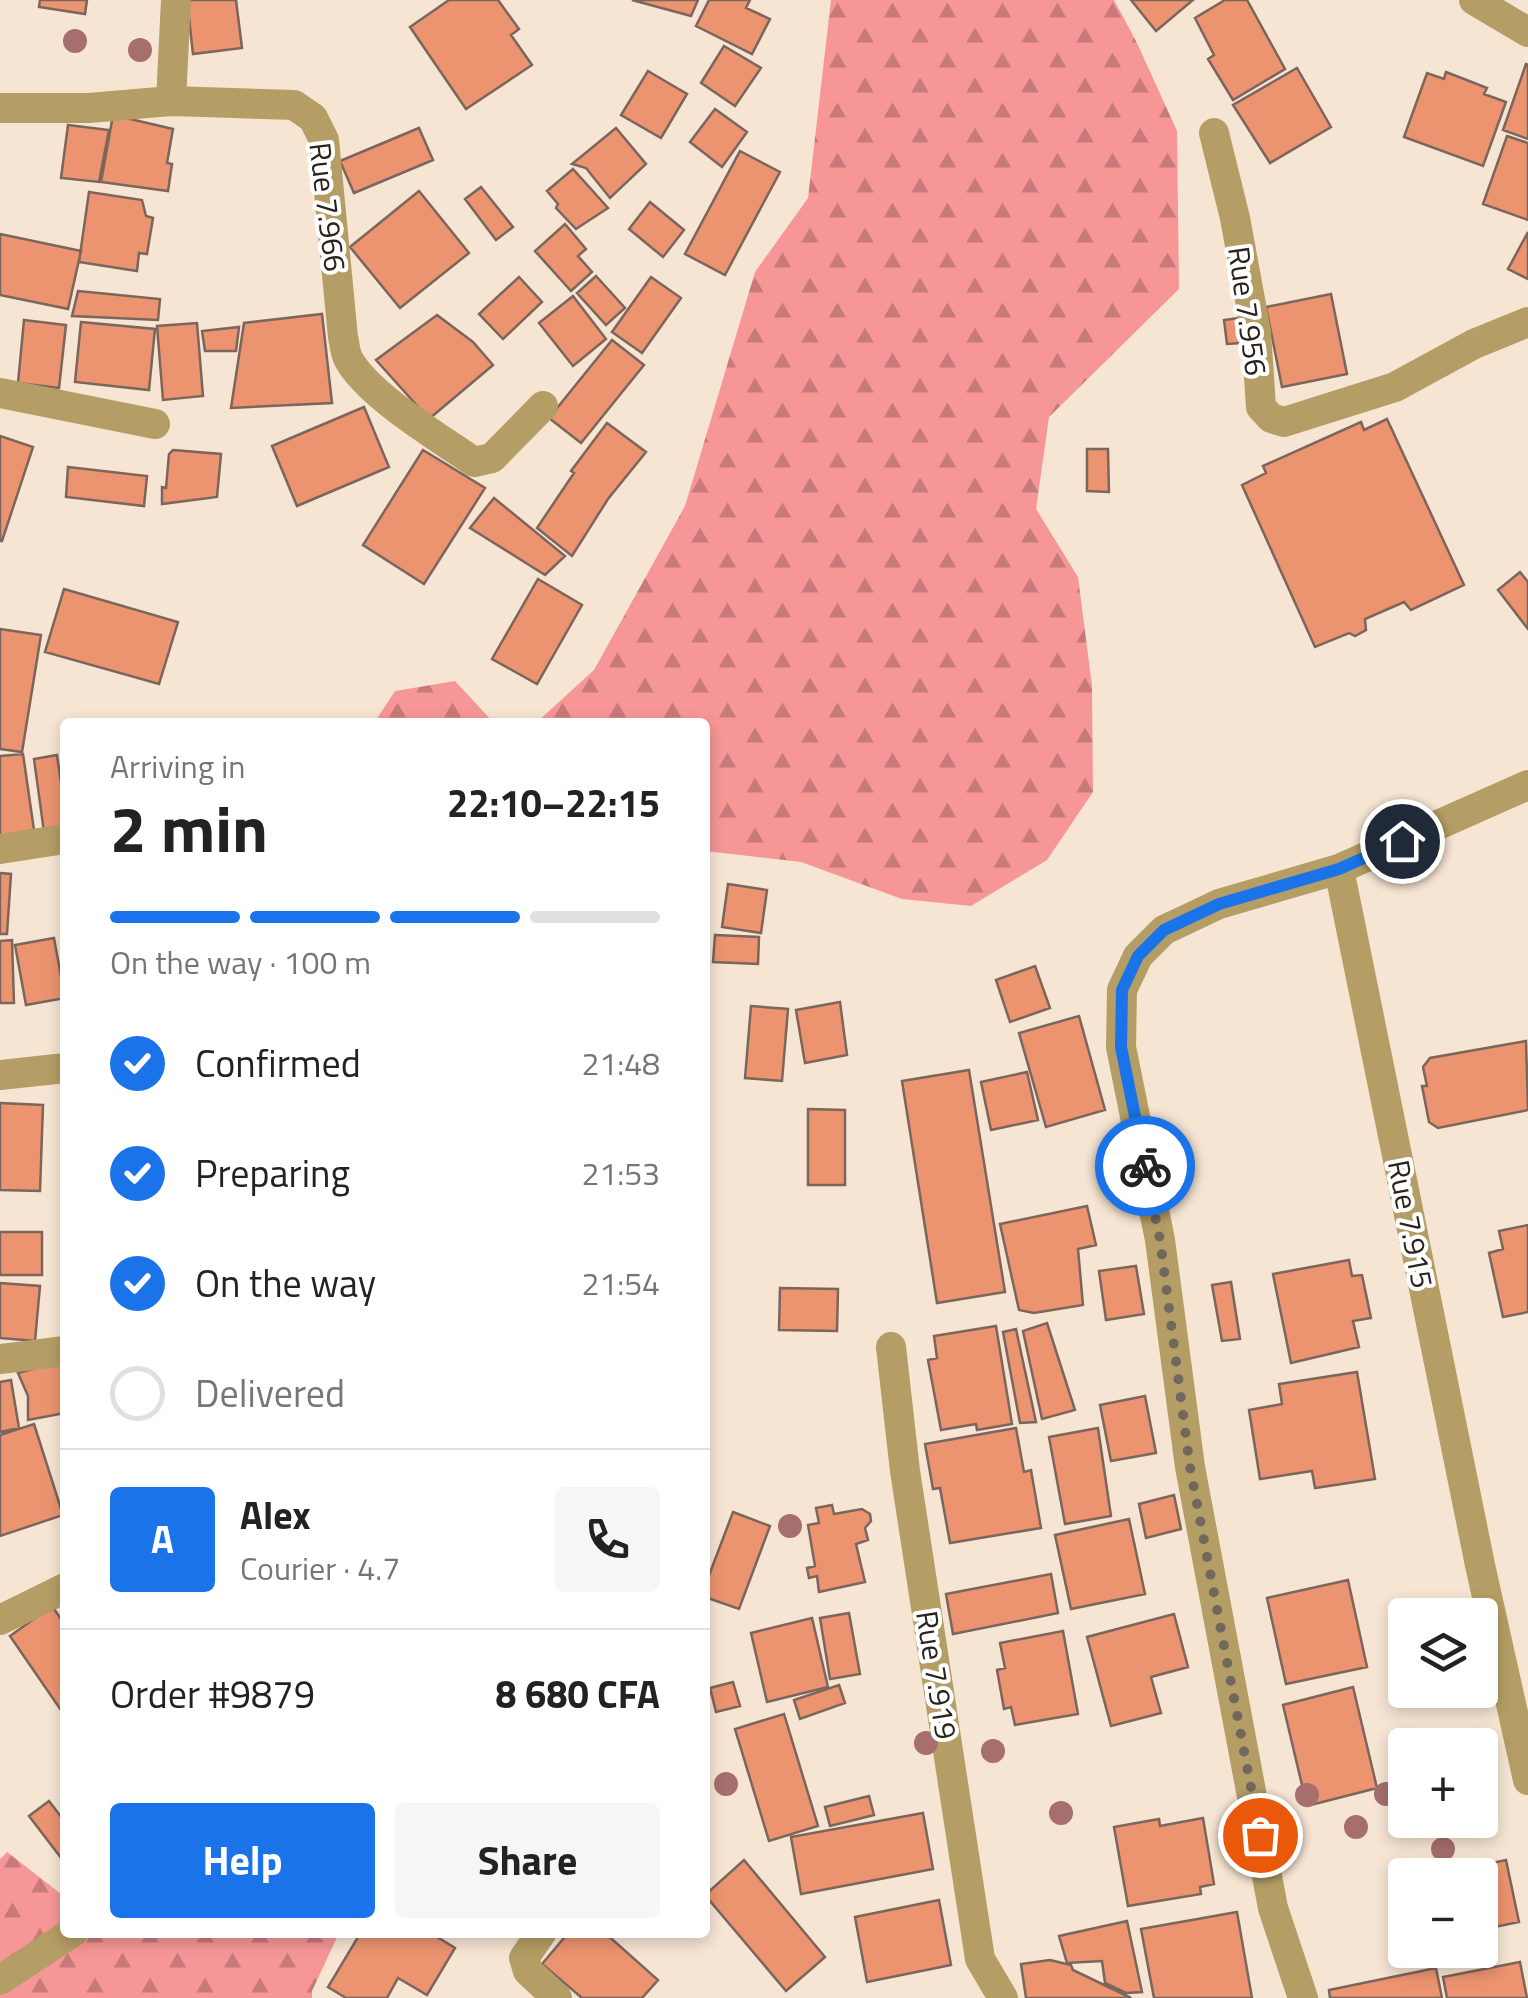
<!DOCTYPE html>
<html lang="en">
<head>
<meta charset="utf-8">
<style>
  :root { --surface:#fff; --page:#f6f6f6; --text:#222; --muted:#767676; --line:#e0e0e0; --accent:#1a73e8 }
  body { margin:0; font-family:"Titillium Web",sans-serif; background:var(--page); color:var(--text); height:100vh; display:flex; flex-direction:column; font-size:38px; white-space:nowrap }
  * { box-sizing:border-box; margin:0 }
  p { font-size:32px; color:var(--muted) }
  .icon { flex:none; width:55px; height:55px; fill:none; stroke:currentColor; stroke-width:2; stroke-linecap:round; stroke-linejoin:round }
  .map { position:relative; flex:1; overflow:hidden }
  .sheet { position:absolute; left:60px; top:718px; width:650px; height:1220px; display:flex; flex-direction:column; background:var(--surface); border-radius:10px; box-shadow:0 5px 15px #0003 }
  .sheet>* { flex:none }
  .controls { position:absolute; left:1388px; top:1598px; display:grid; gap:20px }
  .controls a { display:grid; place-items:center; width:110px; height:110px; border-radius:10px; background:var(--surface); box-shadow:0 5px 15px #0003; font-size:50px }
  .pin { position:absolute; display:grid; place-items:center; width:85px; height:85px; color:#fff; margin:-42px; border:5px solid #fff; border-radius:50%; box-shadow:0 2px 10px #0007 }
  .courier { position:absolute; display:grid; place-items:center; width:100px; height:100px; margin:-50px; border:8px solid #1a73e8; border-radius:50%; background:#fff; color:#222; box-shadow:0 2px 12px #0007 }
  .headline em { font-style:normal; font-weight:700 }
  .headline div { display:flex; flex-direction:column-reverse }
  .headline { display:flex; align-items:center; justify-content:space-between; height:170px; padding:0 50px }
  h1 { font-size:65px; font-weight:700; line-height:75px }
  .bar { display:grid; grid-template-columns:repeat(4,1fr); gap:15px 10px; align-content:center; height:120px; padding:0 50px }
  .bar i { height:12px; border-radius:8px; background:var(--line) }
  .bar .active { background:var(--accent) }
  .bar p { grid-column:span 4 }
  .line { display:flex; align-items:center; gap:25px; padding:0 50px; border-top:2px solid var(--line) }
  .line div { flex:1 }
  .round { display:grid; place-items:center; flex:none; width:105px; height:105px; border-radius:10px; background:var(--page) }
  ol { padding:0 50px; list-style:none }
  li { display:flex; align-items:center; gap:30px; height:110px }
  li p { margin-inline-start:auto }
  li .icon { padding:10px; border-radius:50%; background:var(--accent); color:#fff; stroke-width:4 }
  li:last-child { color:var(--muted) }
  li i { width:55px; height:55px; border:5px solid var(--line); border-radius:50% }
  .primary-button { display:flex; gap:20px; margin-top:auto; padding:20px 50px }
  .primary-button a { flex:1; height:115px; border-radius:10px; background:var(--accent); color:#fff; font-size:40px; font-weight:700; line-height:115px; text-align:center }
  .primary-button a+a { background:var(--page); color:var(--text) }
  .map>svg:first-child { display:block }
</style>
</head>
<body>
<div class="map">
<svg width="1528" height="1998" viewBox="0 0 1528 1998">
  <defs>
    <pattern id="forest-firs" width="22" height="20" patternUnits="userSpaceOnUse" patternTransform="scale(2.5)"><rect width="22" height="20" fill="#f79697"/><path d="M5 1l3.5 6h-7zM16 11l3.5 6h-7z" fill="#c87a7b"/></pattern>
  </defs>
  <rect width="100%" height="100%" fill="#f7e5d3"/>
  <path fill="url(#forest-firs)" d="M831,0H1114L1137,43L1177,131L1179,289L1049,417L1036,509L1078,577L1092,686L1093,792L1047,860L971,906L902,899L801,862L705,851V722H537L594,670L685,506L755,272L808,198Z
    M455,681L493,722H380L378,717L395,691Z
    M7,1852L65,1897V1932L339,1933L312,1991V1998H0V1859Z"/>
  <path fill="#ec9470" stroke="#7b655c" stroke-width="2.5" d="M40,0H87L85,14L39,7Z
    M187,0H236L242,48L193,54Z
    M449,0H498L519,29L511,35L532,65L466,109L410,27Z
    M632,0H698L691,16Z
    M709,0H750L746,8L770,19L752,54L696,26Z
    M1131,0H1193L1156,31Z
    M1225,0H1247L1285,69L1233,100L1208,59L1214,55L1195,18Z
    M724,46L761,68L735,106L701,83Z
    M1526,64L1528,65V139L1503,130Z
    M1297,68L1331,127L1270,163L1233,105Z
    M648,71L687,94L661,138L621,115Z
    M1446,72L1487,88L1484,94L1506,102L1483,166L1404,137L1427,73L1444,79Z
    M715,109L747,132L722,167L690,142Z
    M113,115L173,129L167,163L172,164L168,191L101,182Z
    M68,125L109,130L99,182L61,178Z
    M419,128L433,160L354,193L340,161Z
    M616,128L646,164L610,198L586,168L572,164Z
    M1507,136L1528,143V220L1483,204Z
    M740,151L780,172L725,275L685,254Z
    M573,169L608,208L576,229L556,208L558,204L547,191Z
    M481,187L513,227L496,240L465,199Z
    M419,191L469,253L400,308L350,247Z
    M89,192L142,200L146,216L153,218L147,254L139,253L137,271L79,262Z
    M650,202L684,230L663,257L629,229Z
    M565,224L586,249L578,256L592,272L571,291L535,251Z
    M1528,232V279L1508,269Z
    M0,234L81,251L68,309L0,295Z
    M596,276L625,308L606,325L577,293Z
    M519,277L542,302L503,339L479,314Z
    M651,277L681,298L642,353L612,332Z
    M78,291L160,299L158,320L72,316Z
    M1331,294L1347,374L1282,387L1266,307Z
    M573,296L606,339L573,366L539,323Z
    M322,314L332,403L231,408L244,323Z
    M437,315L473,342L493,365L429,419L376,360Z
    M1239,318L1241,343L1227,344L1224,320Z
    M24,320L66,325L59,388L18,383Z
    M81,322L155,329L149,390L75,382Z
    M197,323L203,396L163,400L157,326Z
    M239,327L236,351H205L202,331Z
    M612,340L644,365L581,443L549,418Z
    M364,407L389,467L297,506L272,446Z
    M1387,419L1464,585L1411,610L1404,602L1388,609L1365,619L1366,630L1355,636L1349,633L1315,647L1242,485L1266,473L1263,466L1361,422L1364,430Z
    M607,423L646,452L608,499L572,556L537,528L574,473L571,471Z
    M0,436L33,447L2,541H0Z
    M1087,449H1108L1109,492L1087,491Z
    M173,450L221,454L217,497L162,504V487L166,488L169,454Z
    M423,450L485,488L424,584L363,545Z
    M68,467L147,476L144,506L66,497Z
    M494,498L565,556L545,575L470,528Z
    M1520,572L1528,582V629L1498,590Z
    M538,579L582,605L537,684L492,659Z
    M64,589L178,622L159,684L45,652Z
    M0,629L41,635L22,752L0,749Z
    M23,754L34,830L0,836V756Z
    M57,755L65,810V828L44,832L34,759Z
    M0,873L11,874L7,934H0Z
    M728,884L767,890L761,933L722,927Z
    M715,935L759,937L758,964L713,962Z
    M54,938L65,998L26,1005L15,945Z
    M12,940L14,1003H0V941Z
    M1035,966L1050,1008L1010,1022L996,980Z
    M840,1002L847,1055L805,1063L796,1010Z
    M751,1006L788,1009L782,1081L745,1078Z
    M1079,1016L1105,1110L1046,1127L1019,1033Z
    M1526,1041L1528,1110L1438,1128L1429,1122L1422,1086H1427L1423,1067L1430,1058Z
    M969,1070L1005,1292L937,1303L902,1081Z
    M1027,1072L1038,1120L991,1130L981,1082Z
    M0,1103L43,1105L40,1191L0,1190Z
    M808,1109L845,1110V1185H808Z
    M1087,1206L1096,1245L1078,1249L1083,1305L1034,1313L1019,1310L1000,1224Z
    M1528,1225V1312L1503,1317L1489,1253L1503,1249L1499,1231Z
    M0,1232H42V1275H0Z
    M1349,1260L1352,1276L1362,1275L1371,1318L1353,1321L1359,1347L1291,1363L1273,1274Z
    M1136,1266L1144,1314L1106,1320L1099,1271Z
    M1231,1282L1240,1339L1222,1341L1212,1285Z
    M0,1283L40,1286L35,1341L0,1338Z
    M780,1288L838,1289L837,1331L779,1330Z
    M1047,1323L1075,1410L1042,1419L1023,1331Z
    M996,1326L1012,1424L977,1430L976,1424L941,1430L928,1360L937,1358L934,1336Z
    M1016,1329L1036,1422L1020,1423L1003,1332Z
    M65,1360V1413L28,1420V1396L18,1373Z
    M1357,1372L1375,1479L1315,1488L1312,1471L1260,1479L1249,1410L1282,1404L1279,1384Z
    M11,1380L19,1428L0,1432V1382Z
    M1145,1396L1156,1453L1111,1461L1100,1405Z
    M34,1424L63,1515L0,1536V1435Z
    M1016,1428L1024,1472L1031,1470L1041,1528L950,1543L940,1488L933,1489L925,1444Z
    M1098,1428L1111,1516L1065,1524L1049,1437Z
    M1174,1495L1181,1529L1146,1538L1139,1504Z
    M832,1505L834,1514L862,1509L870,1514L871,1521L865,1528L868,1540L856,1544L865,1582L819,1592L817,1576L809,1578L807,1568L815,1566L808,1525L819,1523L816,1508Z
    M733,1512L770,1526L739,1609L705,1597V1586Z
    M1129,1519L1145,1594L1071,1609L1055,1535Z
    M1051,1574L1058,1613L953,1634L946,1594Z
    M1348,1580L1367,1667L1286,1684L1267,1598Z
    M52,1606L65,1625V1716L10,1636Z
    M849,1613L860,1674L830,1679L820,1618Z
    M1174,1614L1188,1667L1151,1677L1161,1713L1111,1726L1087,1637Z
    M812,1618L828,1687L767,1702L751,1633Z
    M1063,1631L1078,1714L1015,1725L1011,1707L1004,1709L997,1670L1005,1668L1000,1643Z
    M733,1682L740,1706L716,1712L710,1688Z
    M839,1685L845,1703L800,1719L794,1700Z
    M1353,1687L1377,1788L1307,1806L1283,1705Z
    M784,1714L818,1826L769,1841L735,1729Z
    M869,1796L874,1815L830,1826L825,1807Z
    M49,1801L65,1822V1863L29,1816Z
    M923,1813L933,1869L801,1894L791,1837Z
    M1203,1818L1214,1884L1200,1887L1201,1894L1128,1906L1114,1827L1159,1819L1160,1826Z
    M744,1860L825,1957L786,1991L705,1895Z
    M1506,1860L1519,1922L1480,1930V1875H1436Z
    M939,1900L951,1965L867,1982L855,1917Z
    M1237,1912L1252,1998H1154L1141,1929Z
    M1127,1921L1142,1992L1126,1993L1105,1983L1102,1961L1067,1963L1059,1936Z
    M361,1932H429L455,1948L427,1995L398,1978L387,1998H346L328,1987Z
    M569,1932H604L658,1980L642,1998H582L542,1964Z
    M1050,1960L1071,1965L1073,1970L1131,1998H1026L1021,1964Z
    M1520,1962L1527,1998H1447L1443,1977Z
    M1436,1968L1442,1998H1330L1329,1990Z"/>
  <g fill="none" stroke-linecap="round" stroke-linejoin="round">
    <path stroke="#b49e65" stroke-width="30" d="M1474,0L1528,32
      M171,101L176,0
      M0,108H89L171,101L294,105L313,118L324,140L343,337C345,345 345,354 349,360C369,396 440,438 474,462L492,458L543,406
      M1214,133L1235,218L1256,332L1261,407L1271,418L1284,422L1395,387L1474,344L1528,322
      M0,393L155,424
      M1528,785L1339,869L1480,1565L1528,1780
      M0,849L65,839
      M0,1075L65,1068
      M891,1347L905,1471L980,1959L1003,1998
      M0,1359L65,1351
      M0,1620L65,1588
      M542,1932L524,1958L528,1971L557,1998
      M0,1980L73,1932
      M1303,1998L1273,1908L1190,1467L1160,1240L1121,1047L1122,990L1138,956L1164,930L1219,904L1339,869"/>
  </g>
  <g fill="#a66e6d">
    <circle cx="75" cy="41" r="12"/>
    <circle cx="140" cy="50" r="12"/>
    <circle cx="790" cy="1526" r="12"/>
    <circle cx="926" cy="1743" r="12"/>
    <circle cx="993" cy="1751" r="12"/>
    <circle cx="726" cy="1784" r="12"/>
    <circle cx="1386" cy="1794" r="12"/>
    <circle cx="1307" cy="1795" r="12"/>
    <circle cx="1061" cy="1813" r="12"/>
    <circle cx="1356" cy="1827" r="12"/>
    <circle cx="1443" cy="1849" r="12"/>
  </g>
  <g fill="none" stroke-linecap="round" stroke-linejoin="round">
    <path stroke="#72675d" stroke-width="10" stroke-dasharray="0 18" d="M1145,1166L1160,1240L1190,1467L1260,1835"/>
    <path stroke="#1a73e8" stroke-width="12" d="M1145,1166L1121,1047L1122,990L1138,956L1164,930L1219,904L1339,869L1402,841"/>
  </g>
  <g text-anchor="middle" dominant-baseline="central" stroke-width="8" stroke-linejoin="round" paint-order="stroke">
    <g font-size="30" fill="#2a231d" stroke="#fff">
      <text transform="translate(328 207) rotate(83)">Rue 7.966</text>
      <text transform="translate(1248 311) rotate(82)">Rue 7.956</text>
      <text transform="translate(1411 1224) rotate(79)">Rue 7.915</text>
      <text transform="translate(937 1675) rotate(81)">Rue 7.919</text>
    </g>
  </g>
</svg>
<div class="controls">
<a><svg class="icon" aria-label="layers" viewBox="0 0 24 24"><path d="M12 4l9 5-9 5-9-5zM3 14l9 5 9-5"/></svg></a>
<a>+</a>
<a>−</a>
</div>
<div class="pin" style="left:1260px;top:1835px;background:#ea580c"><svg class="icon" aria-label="bag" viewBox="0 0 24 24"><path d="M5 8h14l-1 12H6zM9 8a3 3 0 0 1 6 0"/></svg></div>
<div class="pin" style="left:1402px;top:841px;background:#1f2937"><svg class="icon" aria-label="home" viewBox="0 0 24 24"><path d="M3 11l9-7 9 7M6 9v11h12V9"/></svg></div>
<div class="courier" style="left:1145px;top:1166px"><svg class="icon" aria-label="bike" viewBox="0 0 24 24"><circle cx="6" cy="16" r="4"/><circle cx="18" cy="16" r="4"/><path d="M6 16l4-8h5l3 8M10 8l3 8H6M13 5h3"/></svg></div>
<section class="sheet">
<div class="headline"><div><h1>2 min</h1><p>Arriving in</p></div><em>22:10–22:15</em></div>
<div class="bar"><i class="active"></i><i class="active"></i><i class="active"></i><i></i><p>On the way · 100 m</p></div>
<ol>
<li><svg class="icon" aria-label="check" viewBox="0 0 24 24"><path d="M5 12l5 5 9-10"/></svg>Confirmed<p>21:48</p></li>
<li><svg class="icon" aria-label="check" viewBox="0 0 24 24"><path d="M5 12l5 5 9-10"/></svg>Preparing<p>21:53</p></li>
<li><svg class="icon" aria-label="check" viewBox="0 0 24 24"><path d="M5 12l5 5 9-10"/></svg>On the way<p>21:54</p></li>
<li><i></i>Delivered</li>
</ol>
<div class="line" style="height:180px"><b class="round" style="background:var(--accent);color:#fff">A</b><div><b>Alex</b><p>Courier · 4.7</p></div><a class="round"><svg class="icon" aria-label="phone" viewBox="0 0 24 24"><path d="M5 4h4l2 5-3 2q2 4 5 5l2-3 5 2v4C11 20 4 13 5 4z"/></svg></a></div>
<div class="line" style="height:130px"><div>Order #9879</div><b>8 680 CFA</b></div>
<div class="primary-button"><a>Help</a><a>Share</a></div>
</section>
</div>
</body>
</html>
